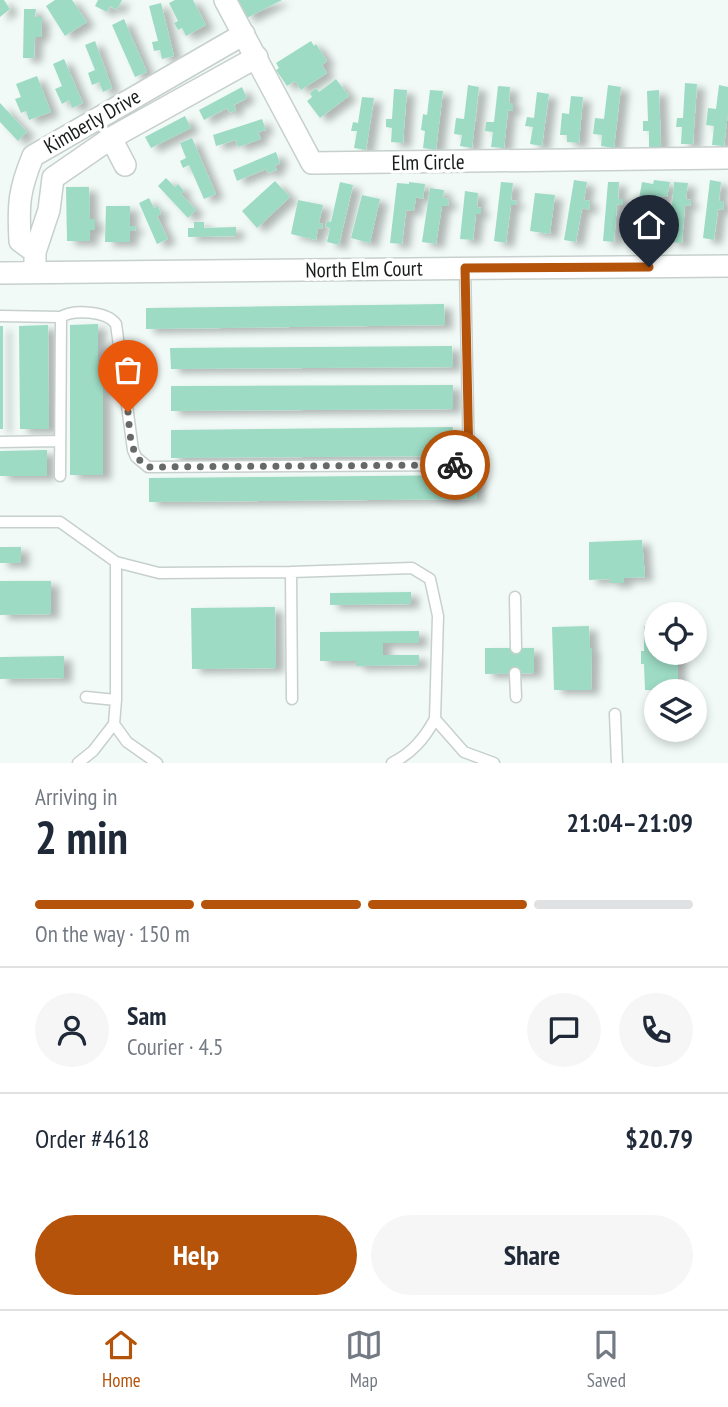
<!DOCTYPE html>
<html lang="en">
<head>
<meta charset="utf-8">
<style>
  :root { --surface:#fff; --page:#f6f6f7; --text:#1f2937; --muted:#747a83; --line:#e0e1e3; --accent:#b45309 }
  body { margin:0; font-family:"PT Sans Narrow",sans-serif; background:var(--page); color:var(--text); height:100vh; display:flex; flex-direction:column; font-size:26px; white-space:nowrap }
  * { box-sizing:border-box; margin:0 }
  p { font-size:23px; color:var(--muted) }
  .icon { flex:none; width:38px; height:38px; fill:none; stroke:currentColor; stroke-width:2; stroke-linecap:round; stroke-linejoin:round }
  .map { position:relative; height:763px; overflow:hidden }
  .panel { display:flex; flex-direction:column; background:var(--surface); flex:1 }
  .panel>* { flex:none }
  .fabs { position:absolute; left:644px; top:602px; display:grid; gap:14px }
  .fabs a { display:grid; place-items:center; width:63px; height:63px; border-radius:50%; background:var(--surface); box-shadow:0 4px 10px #0003; font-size:35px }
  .pin { position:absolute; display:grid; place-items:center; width:60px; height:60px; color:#fff; margin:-72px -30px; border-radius:50% 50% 50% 0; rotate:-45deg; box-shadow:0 0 7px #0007 }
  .pin .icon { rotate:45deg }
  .courier { position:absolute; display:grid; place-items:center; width:70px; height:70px; margin:-35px; border:5px solid #b45309; border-radius:50%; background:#fff; color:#222; box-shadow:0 2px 9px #0007 }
  .overview em { font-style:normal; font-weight:700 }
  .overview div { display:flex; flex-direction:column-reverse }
  .overview { display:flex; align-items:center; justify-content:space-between; height:119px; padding:0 35px }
  h1 { font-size:46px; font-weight:700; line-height:52px }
  .bar { display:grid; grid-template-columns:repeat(4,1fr); gap:10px 7px; align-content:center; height:84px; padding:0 35px }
  .bar i { height:9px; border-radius:5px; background:var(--line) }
  .bar .active { background:var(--accent) }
  .bar p { grid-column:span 4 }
  .line { display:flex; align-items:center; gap:18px; padding:0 35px; border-top:2px solid var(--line) }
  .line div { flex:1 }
  .round { display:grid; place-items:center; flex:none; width:74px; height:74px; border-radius:37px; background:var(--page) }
  .cta { display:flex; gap:14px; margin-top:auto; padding:14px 35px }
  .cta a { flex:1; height:80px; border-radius:42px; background:var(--accent); color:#fff; font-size:28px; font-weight:700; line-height:80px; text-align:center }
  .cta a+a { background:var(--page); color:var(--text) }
  .menu { display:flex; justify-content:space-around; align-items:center; height:98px; border-top:2px solid var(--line); background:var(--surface); font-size:19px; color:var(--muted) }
  .menu a { display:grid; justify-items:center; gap:4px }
  .menu .active { color:var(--accent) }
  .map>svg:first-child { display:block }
</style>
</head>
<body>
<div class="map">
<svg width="728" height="763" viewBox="0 0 728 763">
  <defs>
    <filter id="shadow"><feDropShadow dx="8" dy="4.5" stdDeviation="3.5" flood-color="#0004"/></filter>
  </defs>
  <rect width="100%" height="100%" fill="#f1faf7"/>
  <path fill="#9ddbc4" filter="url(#shadow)" d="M0,0H4L10,9L0,17Z
    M55,0H72L87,22L65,36L46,6Z
    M98,0H122L117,10L110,6L107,12L95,6Z
    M175,0H193L206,25L186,36L182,28L178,30L174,23L178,21L169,3Z
    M238,0H282L247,18Z
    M161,3L174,56L162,59L160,50L154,51L152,42L158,41L149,6Z
    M24,9H36L35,17H42L41,37H35L34,58H23Z
    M124,19L147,72L135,77L112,25Z
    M95,41L112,88L103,92L99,82L92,85L88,73L95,70L85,45Z
    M311,41L314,46L316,44L327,61L322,65L327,73L301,90L295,81L287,86L276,70L279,68L276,63Z
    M64,59L83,103L72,108L69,100L62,104L55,89L62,86L53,64Z
    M37,76L51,112L29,120L26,111L21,113L15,99L21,97L16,84Z
    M336,79L349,96L320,118L307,101L312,97L310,93L316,88L319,92Z
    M685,83L697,84L693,144H681L682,127H676L677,118H683Z
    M468,85L479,87L472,148L460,146L462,135L454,134L456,118L464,119Z
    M608,85L621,87L614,148L601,146L602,135L593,134L595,118L604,119Z
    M719,85L728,87V113L724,146L712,145L714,126L706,125L708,108L716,109Z
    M498,86L510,87L509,103H513V111L508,110L504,148L491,147L493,132L485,131L486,122H494Z
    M242,87L247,98L234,105L236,110L230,113L227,108L204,120L199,110Z
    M394,89L407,90L403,143L391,142L392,128L386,127V119H392Z
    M430,90L443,91L436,150L423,148L425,131L421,130L423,114L427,115Z
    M659,90L661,148H649V131H643V121H648L647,91Z
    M537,92L549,94L542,146L530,144L533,127L525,126L527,117L534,118Z
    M571,96L583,97L579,143L567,142V135H560L562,113L569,114Z
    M362,97L374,98L366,150L354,148L357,131H351L353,122L358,123Z
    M0,103L27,132L18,141L0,122Z
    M185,116L191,128L151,148L145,137Z
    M262,119L266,130L258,132L261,139L238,147L236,140L216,146L213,135Z
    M192,138L216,194L204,199L189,165L183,168L180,161L186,158L180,143Z
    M276,152L280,163L275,166L277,170L268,173L266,169L237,181L233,170Z
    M166,178L175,187L178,184L184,191L181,194L196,210L188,218L158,186Z
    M574,180L587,182L584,200L590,201L589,210L582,208L576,242L564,240Z
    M654,180L670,182L667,197L660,196L656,219L647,217L643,241L632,239L642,182L653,184Z
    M710,180L721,182L719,201H724L723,210L718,209L714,240L703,238Z
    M275,181L290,197L257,228L242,211Z
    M340,182L353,185L339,245L327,242L330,228L325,227L327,221L331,222Z
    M409,182L425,184L423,199L416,197L414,211L406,210L402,244L390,243L397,183L409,184Z
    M501,182L513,183L511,200L517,201L516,205H511L506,243L494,241Z
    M608,182H619L618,199H623L622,205L617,204L614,242L603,241Z
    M674,182L688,183L686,199L691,200L690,206L685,205L682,243L669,242Z
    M66,187H89L90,219H95V230H90V241H67Z
    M430,188L444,190L443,198L449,199L448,206H442L436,244L422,242Z
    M465,191L478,193L477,207L481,208V214H476L473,240L460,239Z
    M535,193L555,195L550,234L530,231Z
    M362,195L380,199L370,243L351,238Z
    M149,198L154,208L158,206L161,214L157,216L168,239L157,244L139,203Z
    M298,200L323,205L319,223L323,224L322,229L318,228L316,240L291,234Z
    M106,206H130V226H136L135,231H130V242H105Z
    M194,222H204V228L236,227V236L188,237V228H194Z
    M444,304L445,325L146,329V308Z
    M98,324V362H103V475H70V325Z
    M48,325L49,429H20L19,326Z
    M0,326H3V429H0Z
    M452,346L453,367L171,369L170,348Z
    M453,385V409L171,411V386Z
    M453,427L454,456L171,458V430Z
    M47,450V476H0V451Z
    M477,475V499L149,502V478Z
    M642,540L645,577L624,578V583H610V579L589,580V542Z
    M0,547H21V563H0Z
    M0,581H51V614L0,615Z
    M411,592V604L330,605V593Z
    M275,607L276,668L192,669L191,608Z
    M589,626L590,648H592L591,690H554L552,627Z
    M644,626H656V653H678V690H645L644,664H641V651H644Z
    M419,631V643H383V655H419V665L356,666V661H320V632Z
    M485,648H534V673L485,674Z
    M64,656V678L0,679V657Z"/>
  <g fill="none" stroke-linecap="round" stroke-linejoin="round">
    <defs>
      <path id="service" d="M0,316L61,317
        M0,442L60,441
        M60,476L61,317C73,309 107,311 116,324L133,450L136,457L148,467L466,465L469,462L465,268
        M0,522H60L116,562V700
        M116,562L159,573L291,572L412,568L430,579L438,616L435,719C424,739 412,753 392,763
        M291,572L292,699
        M515,597L516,648
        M515,673L516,697
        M615,714L617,763
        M435,719L464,752L494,763
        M114,724L127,742L157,763
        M78,763L93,751L114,724L116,700L86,697"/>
      <path id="minor" d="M225,0L312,163L728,158
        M111,138L125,165
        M35,252L20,241C18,204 19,190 33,156L244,34
        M35,265V252L49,210L53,178L111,138L257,57
        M0,273L728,266"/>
    </defs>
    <use href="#service" stroke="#c7d0cc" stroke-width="13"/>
    <use href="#minor" stroke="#c7d0cc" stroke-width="24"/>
    <use href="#service" stroke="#fff" stroke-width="10"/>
    <use href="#minor" stroke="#fff" stroke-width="21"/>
  </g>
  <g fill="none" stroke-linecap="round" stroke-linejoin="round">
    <path stroke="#656a68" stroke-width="7" stroke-dasharray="0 12.6" d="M128,412C130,432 129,456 148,467L455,465"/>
    <path stroke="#b45309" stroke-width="9" d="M455,465H466L469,462L465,268L649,267"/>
  </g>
  <g text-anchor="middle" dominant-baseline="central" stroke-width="7" stroke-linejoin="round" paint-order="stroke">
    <g font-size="21" fill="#191c1b" stroke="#fff">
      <text transform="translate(92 121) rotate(-30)">Kimberly Drive</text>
      <text transform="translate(428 162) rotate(-1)">Elm Circle</text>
      <text transform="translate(364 269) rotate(-1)">North Elm Court</text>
    </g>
  </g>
</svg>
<div class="fabs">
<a><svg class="icon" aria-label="locate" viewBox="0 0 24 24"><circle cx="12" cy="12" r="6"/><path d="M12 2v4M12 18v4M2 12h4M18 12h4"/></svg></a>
<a><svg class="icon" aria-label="layers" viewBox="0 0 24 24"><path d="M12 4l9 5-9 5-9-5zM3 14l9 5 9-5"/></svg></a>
</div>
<div class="pin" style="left:128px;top:412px;background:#ea580c"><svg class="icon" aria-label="bag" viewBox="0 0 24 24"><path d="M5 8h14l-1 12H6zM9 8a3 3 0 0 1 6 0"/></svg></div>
<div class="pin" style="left:649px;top:267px;background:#1f2937"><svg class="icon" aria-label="home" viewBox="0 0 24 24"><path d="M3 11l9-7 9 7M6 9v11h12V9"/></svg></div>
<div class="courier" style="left:455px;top:465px"><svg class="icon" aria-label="bike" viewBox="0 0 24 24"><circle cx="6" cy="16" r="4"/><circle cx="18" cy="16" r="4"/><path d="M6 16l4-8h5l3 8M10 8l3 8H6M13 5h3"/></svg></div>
</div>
<section class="panel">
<div class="overview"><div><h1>2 min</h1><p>Arriving in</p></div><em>21:04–21:09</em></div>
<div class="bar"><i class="active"></i><i class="active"></i><i class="active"></i><i></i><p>On the way · 150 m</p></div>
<div class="line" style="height:126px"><a class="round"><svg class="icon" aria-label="person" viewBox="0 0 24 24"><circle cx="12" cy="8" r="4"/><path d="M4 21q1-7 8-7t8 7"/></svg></a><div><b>Sam</b><p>Courier · 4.5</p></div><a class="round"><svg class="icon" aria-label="chat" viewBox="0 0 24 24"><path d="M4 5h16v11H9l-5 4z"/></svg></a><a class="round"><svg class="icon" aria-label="phone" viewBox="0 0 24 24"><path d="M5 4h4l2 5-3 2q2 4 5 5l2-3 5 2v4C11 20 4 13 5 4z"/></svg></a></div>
<div class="line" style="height:91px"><div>Order #4618</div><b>$20.79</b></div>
<div class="cta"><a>Help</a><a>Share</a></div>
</section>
<nav class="menu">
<a class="active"><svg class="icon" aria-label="home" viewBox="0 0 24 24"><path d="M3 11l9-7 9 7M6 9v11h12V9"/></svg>Home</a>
<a><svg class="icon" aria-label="map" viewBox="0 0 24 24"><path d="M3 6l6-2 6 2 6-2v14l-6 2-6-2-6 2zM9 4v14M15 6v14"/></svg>Map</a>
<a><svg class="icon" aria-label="saved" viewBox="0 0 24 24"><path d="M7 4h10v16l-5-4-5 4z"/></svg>Saved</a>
</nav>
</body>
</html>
